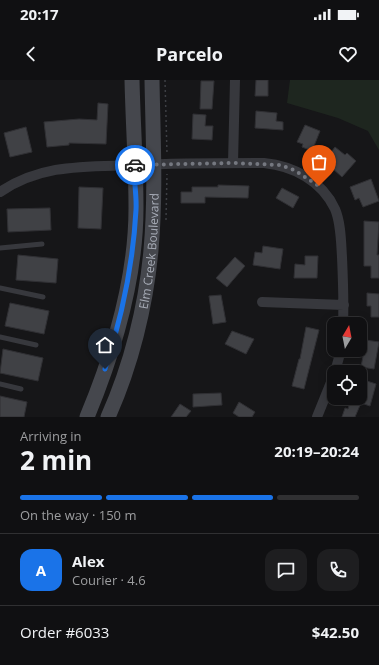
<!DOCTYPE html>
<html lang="en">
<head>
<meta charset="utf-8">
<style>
  :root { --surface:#101012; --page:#1e1e20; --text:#f1f3f6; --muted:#9c9d9f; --line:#303032; --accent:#1a73e8 }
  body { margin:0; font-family:"Open Sans",sans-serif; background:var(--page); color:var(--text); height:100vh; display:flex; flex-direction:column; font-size:15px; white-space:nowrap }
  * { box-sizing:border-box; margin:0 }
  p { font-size:13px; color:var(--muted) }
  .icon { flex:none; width:22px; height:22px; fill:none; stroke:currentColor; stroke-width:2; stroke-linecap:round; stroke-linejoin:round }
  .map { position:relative; height:337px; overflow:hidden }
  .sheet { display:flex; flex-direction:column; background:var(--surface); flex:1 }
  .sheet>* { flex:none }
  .needle { width:26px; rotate:10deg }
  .controls { position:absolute; left:327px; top:237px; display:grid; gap:8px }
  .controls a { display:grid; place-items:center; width:40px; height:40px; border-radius:8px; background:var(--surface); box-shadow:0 2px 10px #0003,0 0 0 1px var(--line); font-size:20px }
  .pin { position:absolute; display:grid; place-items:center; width:34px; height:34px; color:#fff; margin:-41px -17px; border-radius:50% 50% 50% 0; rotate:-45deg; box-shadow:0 0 4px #0007 }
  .pin .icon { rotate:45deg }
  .courier { position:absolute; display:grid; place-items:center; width:40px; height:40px; margin:-20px; border:3px solid #1a73e8; border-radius:50%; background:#fff; color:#222; box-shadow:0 1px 5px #0007 }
  .head em { font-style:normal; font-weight:700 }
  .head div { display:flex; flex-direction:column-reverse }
  .head { display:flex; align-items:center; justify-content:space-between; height:68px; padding:0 20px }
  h1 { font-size:26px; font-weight:700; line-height:30px }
  .bar { display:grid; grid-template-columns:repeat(4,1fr); gap:6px 4px; align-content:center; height:48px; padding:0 20px }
  .bar i { height:5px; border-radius:3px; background:var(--line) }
  .bar .current { background:var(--accent) }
  .bar p { grid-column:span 4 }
  .line { display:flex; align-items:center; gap:10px; padding:0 20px; border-top:1px solid var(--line) }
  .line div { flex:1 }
  .round { display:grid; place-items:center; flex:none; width:42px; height:42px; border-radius:12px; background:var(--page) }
  .status { display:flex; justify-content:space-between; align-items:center; height:28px; padding:0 20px; background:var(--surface); direction:ltr }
  .status svg { height:11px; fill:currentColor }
  header { display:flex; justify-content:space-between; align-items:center; height:52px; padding:0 20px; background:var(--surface); font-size:18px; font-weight:700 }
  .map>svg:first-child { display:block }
</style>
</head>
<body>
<div class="status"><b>20:17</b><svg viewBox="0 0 49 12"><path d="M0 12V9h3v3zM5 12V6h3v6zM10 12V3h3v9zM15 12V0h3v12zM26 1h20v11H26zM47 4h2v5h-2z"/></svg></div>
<header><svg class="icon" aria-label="back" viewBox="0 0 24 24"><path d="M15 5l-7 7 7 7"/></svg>Parcelo<svg class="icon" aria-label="heart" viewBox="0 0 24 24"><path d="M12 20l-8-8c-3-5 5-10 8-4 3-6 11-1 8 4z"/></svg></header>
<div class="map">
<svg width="379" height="337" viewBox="0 0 379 337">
  <rect width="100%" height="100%" fill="#161618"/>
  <path fill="#1e261f" d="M290,0H379V70L368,51L338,38L287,23Z"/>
  <path fill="#404145" stroke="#303034" d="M256,0H268V16H255Z
    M201,1H214L212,29H200Z
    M98,23L108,24L106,64L69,63V65L47,67L44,42L79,39L97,40Z
    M256,31L277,33L276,41L283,42V50L255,48Z
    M193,34L206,35L205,46H213L212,60L192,59Z
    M305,45L320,51L312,71L302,67L303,64L297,62Z
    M26,47L32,72L10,77L4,53Z
    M335,67L345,75L347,73L356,81L342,97L332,88L336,83L328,76Z
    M371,99L379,121L363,127L359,118L355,120L350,107Z
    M218,105L249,106L248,118L205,117V123H181V112H192V107H218Z
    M79,107L103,108L101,149L78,148Z
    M282,108L299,117L293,128L276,118Z
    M50,128L51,150L8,152L7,129Z
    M364,141L379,142L377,175H379V198H371V186H364Z
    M263,166L283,169L280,189L253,185L255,172L262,173Z
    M18,175L58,179L56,203L16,200Z
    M305,176H318L317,198H294L295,184L305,185Z
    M235,177L245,186L227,207L216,198Z
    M367,213L379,214V237H371V226H367Z
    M221,215L226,242L213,244L209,216Z
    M10,223L49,231L44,254L5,246Z
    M306,247L319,250L304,309L292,306L299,279H300Z
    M232,251L254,259L246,274L225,264Z
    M366,260L379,262L374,289L361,287Z
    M3,269L43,278L38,301L0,293Z
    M364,300L376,304L370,326L361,323L355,337H342L345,328L348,329L351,318H360V310H361Z
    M221,313L222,325L193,327V314Z
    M0,316L27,322L24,337H0Z
    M239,322L255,332L252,337H239L233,333Z
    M180,324L191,331L186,337H171Z"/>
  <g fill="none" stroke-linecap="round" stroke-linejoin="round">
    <path stroke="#3d3f44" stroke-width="1.5" stroke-dasharray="2 3" stroke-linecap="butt" d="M165,0L167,74
      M166,140L167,94"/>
    <path stroke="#37383d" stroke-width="5" d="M0,168L42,164
      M0,208L43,217
      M0,257L36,265
      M0,304L21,309"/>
    <path stroke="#37383d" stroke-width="10" d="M233,83L235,0
      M0,112C43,83 87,87 136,85C179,83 222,83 264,83C294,86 322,101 335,129C341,143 341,162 342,177C343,199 344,222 343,244
      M262,222L344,225
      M335,292L341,270
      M317,337L334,295"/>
    <g stroke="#45474d" stroke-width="15">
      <path d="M87,337C114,272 136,199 136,128C136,85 133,43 132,0"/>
      <path id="s1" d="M108,337C131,286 146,226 151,170C156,114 153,57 152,0"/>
    </g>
  </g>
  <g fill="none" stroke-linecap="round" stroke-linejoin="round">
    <path stroke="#757880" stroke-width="4" stroke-dasharray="0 7.2" d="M135,85L233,83L280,85L294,90L319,106"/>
    <path stroke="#1a73e8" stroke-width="5" d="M105,289C122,237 133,185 136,130C137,115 133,99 135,85"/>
  </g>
  <g text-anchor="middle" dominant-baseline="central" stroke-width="4" stroke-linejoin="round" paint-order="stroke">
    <g font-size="12" fill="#a8adb8" stroke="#111113">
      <text stroke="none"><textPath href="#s1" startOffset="172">Elm Creek Boulevard</textPath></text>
    </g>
  </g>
</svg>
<div class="controls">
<a><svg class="needle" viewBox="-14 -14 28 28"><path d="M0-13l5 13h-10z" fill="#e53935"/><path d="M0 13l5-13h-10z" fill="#9c9d9f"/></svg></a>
<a><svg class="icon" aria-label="locate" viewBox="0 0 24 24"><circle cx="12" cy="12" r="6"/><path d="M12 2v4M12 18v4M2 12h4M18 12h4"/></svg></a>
</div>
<div class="pin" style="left:319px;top:106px;background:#ea580c"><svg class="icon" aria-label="bag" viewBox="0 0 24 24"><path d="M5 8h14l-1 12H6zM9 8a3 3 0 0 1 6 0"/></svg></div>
<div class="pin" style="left:105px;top:289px;background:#1f2937"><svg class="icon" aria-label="home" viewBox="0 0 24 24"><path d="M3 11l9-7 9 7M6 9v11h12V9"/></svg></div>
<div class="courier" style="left:135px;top:85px"><svg class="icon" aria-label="car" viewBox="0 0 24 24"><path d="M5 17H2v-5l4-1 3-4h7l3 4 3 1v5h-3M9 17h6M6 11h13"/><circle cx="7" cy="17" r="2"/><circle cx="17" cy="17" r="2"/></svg></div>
</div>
<section class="sheet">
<div class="head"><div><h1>2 min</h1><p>Arriving in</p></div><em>20:19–20:24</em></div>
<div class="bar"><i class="current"></i><i class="current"></i><i class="current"></i><i></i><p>On the way · 150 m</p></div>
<div class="line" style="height:72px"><b class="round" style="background:var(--accent);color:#fff">A</b><div><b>Alex</b><p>Courier · 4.6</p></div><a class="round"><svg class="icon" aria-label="chat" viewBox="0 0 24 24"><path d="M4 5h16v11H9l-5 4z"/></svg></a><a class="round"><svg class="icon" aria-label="phone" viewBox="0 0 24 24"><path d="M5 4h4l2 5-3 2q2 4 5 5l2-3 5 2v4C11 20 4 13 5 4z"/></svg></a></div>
<div class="line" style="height:52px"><div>Order #6033</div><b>$42.50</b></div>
</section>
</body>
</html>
